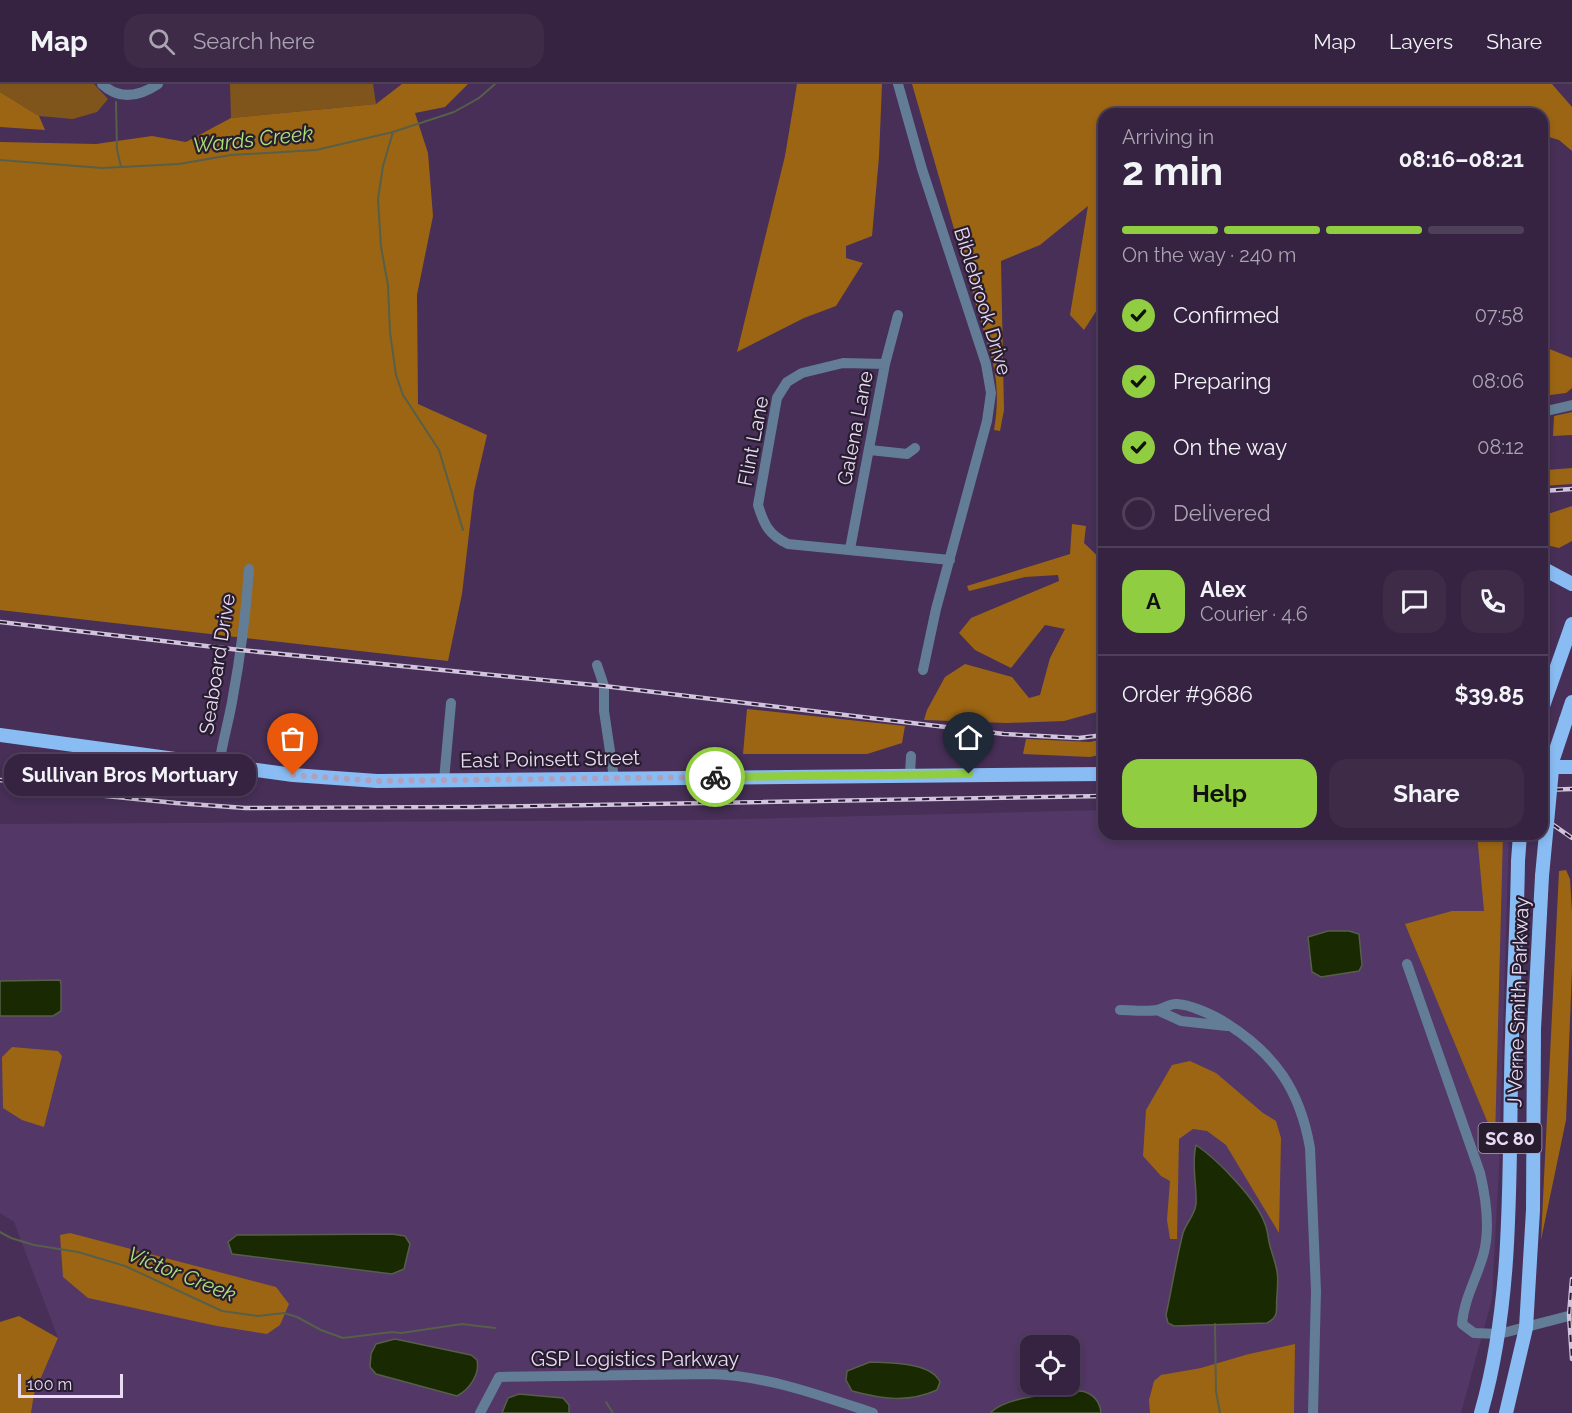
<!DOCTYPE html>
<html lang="en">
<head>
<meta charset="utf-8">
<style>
  :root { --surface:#352341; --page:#3d2b48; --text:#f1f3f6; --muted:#aaa4b1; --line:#4f405a; --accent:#90cd41 }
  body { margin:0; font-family:Raleway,sans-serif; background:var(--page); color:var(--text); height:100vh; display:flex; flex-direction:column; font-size:22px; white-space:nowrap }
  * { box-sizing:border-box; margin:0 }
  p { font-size:20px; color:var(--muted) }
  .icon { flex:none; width:33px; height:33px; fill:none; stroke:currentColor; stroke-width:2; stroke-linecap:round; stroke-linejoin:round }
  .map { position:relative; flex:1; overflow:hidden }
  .drawer { position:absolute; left:1098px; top:24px; width:450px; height:732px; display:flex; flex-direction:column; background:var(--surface); border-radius:18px; box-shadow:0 3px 9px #0003,0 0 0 2px var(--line) }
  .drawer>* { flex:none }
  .tools { position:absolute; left:1020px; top:1251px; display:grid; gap:12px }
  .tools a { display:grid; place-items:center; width:60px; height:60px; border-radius:12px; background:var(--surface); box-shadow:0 3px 9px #0003,0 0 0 2px var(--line); font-size:30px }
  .scale { position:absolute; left:18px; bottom:15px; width:105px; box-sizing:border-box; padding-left:6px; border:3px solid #e9dbf4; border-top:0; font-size:16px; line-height:21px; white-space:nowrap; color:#e9dbf4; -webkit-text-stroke:4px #271d2f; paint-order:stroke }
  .pin { position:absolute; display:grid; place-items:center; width:51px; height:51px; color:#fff; margin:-62px -26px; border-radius:50% 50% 50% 0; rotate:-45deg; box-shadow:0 0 6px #0007 }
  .pin .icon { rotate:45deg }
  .courier { position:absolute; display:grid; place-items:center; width:60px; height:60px; margin:-30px; border:4px solid #90cd41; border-radius:50%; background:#fff; color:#222; box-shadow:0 2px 8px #0007 }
  .bubble { position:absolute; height:42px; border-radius:18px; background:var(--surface); box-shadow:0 3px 9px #0003,0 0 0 2px var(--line); font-size:20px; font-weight:700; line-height:42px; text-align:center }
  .overview em { font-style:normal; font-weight:700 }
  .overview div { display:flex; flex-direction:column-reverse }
  .overview { display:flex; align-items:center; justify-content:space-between; height:102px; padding:0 24px }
  h1 { font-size:39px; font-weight:700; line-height:45px }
  .bar { display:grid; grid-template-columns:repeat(4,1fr); gap:9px 6px; align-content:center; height:72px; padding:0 24px }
  .bar i { height:8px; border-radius:4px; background:var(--line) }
  .bar .on { background:var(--accent) }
  .bar p { grid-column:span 4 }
  .line { display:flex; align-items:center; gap:15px; padding:0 24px; border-top:2px solid var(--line) }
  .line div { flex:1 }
  .round { display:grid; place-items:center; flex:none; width:63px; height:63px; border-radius:18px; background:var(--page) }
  ol { padding:0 24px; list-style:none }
  li { display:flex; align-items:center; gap:18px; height:66px }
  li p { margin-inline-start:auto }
  li .icon { padding:6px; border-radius:50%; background:var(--accent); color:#111; stroke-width:4 }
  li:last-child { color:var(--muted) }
  li i { width:33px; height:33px; border:3px solid var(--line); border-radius:50% }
  .primary-button { display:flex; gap:12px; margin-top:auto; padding:12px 24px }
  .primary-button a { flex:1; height:69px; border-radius:18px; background:var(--accent); color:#111; font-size:24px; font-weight:700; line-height:69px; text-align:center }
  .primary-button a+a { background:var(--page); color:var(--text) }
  header { display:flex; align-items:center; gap:36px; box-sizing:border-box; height:84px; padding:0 30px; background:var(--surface); border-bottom:2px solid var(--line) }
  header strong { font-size:28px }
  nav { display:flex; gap:33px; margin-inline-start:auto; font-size:21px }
  .search { width:420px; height:54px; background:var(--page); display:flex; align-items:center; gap:15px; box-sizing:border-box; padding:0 21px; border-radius:18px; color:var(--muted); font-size:22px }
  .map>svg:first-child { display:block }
</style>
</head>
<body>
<header>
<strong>Map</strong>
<div class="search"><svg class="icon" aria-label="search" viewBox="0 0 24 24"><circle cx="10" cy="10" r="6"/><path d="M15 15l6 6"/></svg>Search here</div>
<nav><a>Map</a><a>Layers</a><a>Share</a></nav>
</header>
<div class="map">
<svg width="1572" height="1329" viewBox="0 0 1572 1329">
  <rect width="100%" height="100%" fill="#472f57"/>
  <path fill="#533766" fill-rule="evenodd" d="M1104,726V750H1509L1499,1083L1492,1215L1461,1329H31L34,1310L58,1254L14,1138L0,1129V740L700,736ZM1030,1262H1070V1300H1030Z"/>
  <path fill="#80551c" d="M0,0H94L108,15L97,28L73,35L39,32L0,8Z
    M230,0H373L376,20L231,34Z"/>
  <path fill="#9c6513" d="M402,0H468L445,23L415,29L428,69L433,132L417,211L418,320L487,351L474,407L462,510L448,577L0,526V58L96,60L152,52L186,58L231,34L376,20Z
    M797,0H882L879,73L872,152L846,162V174L863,179L836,222L804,234L737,268L785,72Z
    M912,0H1552L1572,23V67L1559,56L1542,51V30H1104V215L1084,246L1070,231L1088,122L1040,161L1001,177L1004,326L1000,347L994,346C998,322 998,302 993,279Z
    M0,8L39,32L45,46L0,43Z
    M1542,262L1572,274V304L1566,309L1542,312Z
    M1572,328V351L1553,352L1554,332Z
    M1542,338L1547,386L1572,384V400L1542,402Z
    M1572,422V457L1559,464L1542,460V429L1548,430Z
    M1072,440L1086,442L1084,459L1104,478V626L1064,637L1007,639L924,636L927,626L945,593L965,580L1012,593L1029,614L1040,611L1050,574L1065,545L1045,541L1011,584L975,566L959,549L971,534L1059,497L1058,491L1025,493L969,507L967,502L1070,470Z
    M747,625L905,642L902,659L867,670H743Z
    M1026,655L1090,658L1104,655V670L1090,673L1023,670Z
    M1477,750H1503L1495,1056L1405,840L1452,827H1484Z
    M1566,786L1570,795L1572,828V886L1566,1036L1541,1156L1559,787Z
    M12,963L58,967L62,972L44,1043L22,1036L3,1024L2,973Z
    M1190,977L1216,989L1263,1029L1276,1037L1281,1054L1279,1149L1226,1061L1207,1047L1193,1045L1179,1055L1177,1155H1170L1167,1136L1170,1097L1161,1092L1143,1072L1146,1026L1172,981Z
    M70,1149L276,1203L289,1220L280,1241L267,1250L217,1242L88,1214L63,1193L60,1151Z
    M19,1232L58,1254L34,1310L31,1329H0V1238Z
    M1295,1260L1294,1329H1150L1149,1316L1154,1297L1161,1291L1201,1284L1249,1270Z"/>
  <path fill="#192a02" stroke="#575f4b" stroke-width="1.5" d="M1328,847H1349L1359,850L1362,881L1359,887L1321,893L1312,888L1308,853Z
    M60,896L61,900V927L53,932H0V897Z
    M1196,1061C1217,1075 1257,1116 1265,1140C1268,1147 1268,1155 1270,1162C1277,1186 1279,1186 1277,1212C1275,1224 1281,1232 1267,1239L1174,1242L1168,1239L1166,1231C1172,1204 1176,1176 1183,1149C1186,1139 1195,1131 1196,1120C1197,1100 1191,1081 1196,1061Z
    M392,1150L405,1152L410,1160L404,1185L392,1190L232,1170L228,1158L237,1151Z
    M395,1255L471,1271L477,1276C480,1290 470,1305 457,1312L376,1290L370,1283L371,1270L376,1260Z
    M870,1278C890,1279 931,1278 940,1298L937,1306C908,1319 882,1315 852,1307L846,1296L847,1287Z
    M1082,1307C1093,1310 1100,1317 1101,1329H990C1009,1311 1056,1310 1082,1307Z
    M519,1310L563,1314L569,1321V1329H502L508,1314Z"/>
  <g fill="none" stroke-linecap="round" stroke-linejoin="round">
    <path stroke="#575f4b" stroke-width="2" d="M116,18L117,65L121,83
      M393,48L383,82L378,115L381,163L388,201L390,248L396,291L403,311L439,366L463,446
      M0,76L102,84L179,80L231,71L316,66L393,48L454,28L479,14L495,0
      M0,1148L11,1154L34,1161L78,1168L125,1182L222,1227L258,1232L284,1229L297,1233L321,1246L343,1254L392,1248L401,1249L462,1240L495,1244
      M1215,1240L1216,1307L1220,1329
      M606,1318L613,1329"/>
    <path stroke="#637d97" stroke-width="10" d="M102,0C120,17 140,12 158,0
      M898,0L922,85L986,280L991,309L987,337L936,525L923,586
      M885,280L843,279L802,289L787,298L777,314L758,421C764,441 769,451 788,460L950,476
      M1542,328L1572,321
      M870,366L907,370L915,364
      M850,465L885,280L898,231
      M597,581L604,602V627L614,694
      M219,681C222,660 228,640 232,618C240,575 246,530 249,485
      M910,690L911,672
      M444,696L451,619
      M1407,880L1480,1089C1486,1114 1490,1143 1484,1168C1478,1192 1464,1214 1462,1240L1474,1249L1499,1250L1572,1231
      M1120,926C1132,926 1146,928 1157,926C1163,925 1169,920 1175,920C1188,919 1215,932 1226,939C1275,970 1300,1006 1310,1064L1316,1207L1313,1329
      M1157,926L1181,937L1227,942
      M480,1329L499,1293L711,1290C768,1292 819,1311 873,1329"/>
    <path stroke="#88bcf3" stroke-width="14" d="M1542,484L1572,500
      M1542,625L1572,540
      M1566,636L1572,618
      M0,651L293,691L377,697L1104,690
      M1542,683H1572
      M1481,1329C1512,1221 1509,1106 1511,995C1512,922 1517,850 1518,777L1520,750
      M1506,1329L1526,1244L1533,1126L1534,945L1542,792"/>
    <defs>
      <path id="rail" d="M1542,407L1572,405
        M0,538L240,566L604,602L1004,650L1079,654L1104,651
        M0,696L86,710L176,719L245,724L474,723L1104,712
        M1542,706L1572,705
        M1542,733L1572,754
        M1572,1195L1569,1231L1572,1275"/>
    </defs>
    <use href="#rail" stroke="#d2c3de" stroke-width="4.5"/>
    <use href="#rail" stroke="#271d2f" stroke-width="2" stroke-dasharray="7" stroke-linecap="butt"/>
    <path stroke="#88bcf3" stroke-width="14" d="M1542,792L1553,675L1566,636"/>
  </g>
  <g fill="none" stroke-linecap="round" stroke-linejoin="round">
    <path stroke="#b09fbd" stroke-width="6" stroke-dasharray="0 10.8" d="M293,691L377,697L715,693"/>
    <path stroke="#90cd41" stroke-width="8" d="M715,693L969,690"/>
  </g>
  <g text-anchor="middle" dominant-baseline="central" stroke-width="4.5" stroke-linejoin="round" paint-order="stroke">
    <rect fill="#271d2f" stroke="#afa2b9" stroke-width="1.5" x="1478.5" y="1039" width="63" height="30" rx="4.5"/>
    <g font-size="18" font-weight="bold" fill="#e9dbf4">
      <text x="1510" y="1054">SC 80</text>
    </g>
    <g font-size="20" fill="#e9dbf4" stroke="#271d2f">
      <text transform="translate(983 217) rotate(73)">Biblebrook Drive</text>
      <text transform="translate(855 344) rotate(-79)">Galena Lane</text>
      <text transform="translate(753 357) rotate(-79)">Flint Lane</text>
      <text transform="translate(217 580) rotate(-81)">Seaboard Drive</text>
      <text transform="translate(550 675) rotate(-1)">East Poinsett Street</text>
      <text transform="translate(1518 918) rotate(-88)">J Verne Smith Parkway</text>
      <text x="635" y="1275">GSP Logistics Parkway</text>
    </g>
    <g font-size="21" font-style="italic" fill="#ade078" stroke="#271d2f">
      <text transform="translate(253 55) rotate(-6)">Wards Creek</text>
      <text transform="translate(182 1190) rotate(22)">Victor Creek</text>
    </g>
  </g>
</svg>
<div class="tools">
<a><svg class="icon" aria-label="locate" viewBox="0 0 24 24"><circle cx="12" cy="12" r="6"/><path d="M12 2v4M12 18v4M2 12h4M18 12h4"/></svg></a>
</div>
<div class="scale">100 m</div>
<div class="pin" style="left:293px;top:691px;background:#ea580c"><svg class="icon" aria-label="bag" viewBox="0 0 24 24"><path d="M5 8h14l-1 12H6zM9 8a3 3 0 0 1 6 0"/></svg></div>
<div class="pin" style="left:969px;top:690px;background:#1f2937"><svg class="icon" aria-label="home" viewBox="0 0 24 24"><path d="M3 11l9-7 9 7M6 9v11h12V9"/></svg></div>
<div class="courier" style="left:715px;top:693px"><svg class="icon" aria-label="bike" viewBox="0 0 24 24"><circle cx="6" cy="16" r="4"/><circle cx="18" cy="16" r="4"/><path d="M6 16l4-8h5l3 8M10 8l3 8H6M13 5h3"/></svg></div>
<div class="bubble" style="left:4px;top:670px;width:252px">Sullivan Bros Mortuary</div>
<section class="drawer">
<div class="overview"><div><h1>2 min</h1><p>Arriving in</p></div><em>08:16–08:21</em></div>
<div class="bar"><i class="on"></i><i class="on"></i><i class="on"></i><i></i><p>On the way · 240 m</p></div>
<ol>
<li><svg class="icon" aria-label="check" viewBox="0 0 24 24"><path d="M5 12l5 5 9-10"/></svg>Confirmed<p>07:58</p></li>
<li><svg class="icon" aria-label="check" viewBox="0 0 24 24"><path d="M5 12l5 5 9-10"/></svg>Preparing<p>08:06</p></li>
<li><svg class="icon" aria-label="check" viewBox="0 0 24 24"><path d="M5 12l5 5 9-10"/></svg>On the way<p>08:12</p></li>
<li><i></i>Delivered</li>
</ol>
<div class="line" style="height:108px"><b class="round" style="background:var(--accent);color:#111">A</b><div><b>Alex</b><p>Courier · 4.6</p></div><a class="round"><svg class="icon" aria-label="chat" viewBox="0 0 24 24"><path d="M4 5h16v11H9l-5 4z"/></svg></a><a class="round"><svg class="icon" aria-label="phone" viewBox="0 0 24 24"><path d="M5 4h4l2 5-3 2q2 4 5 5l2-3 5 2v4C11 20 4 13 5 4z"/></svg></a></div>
<div class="line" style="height:78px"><div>Order #9686</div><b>$39.85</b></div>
<div class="primary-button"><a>Help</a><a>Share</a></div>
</section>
</div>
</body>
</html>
